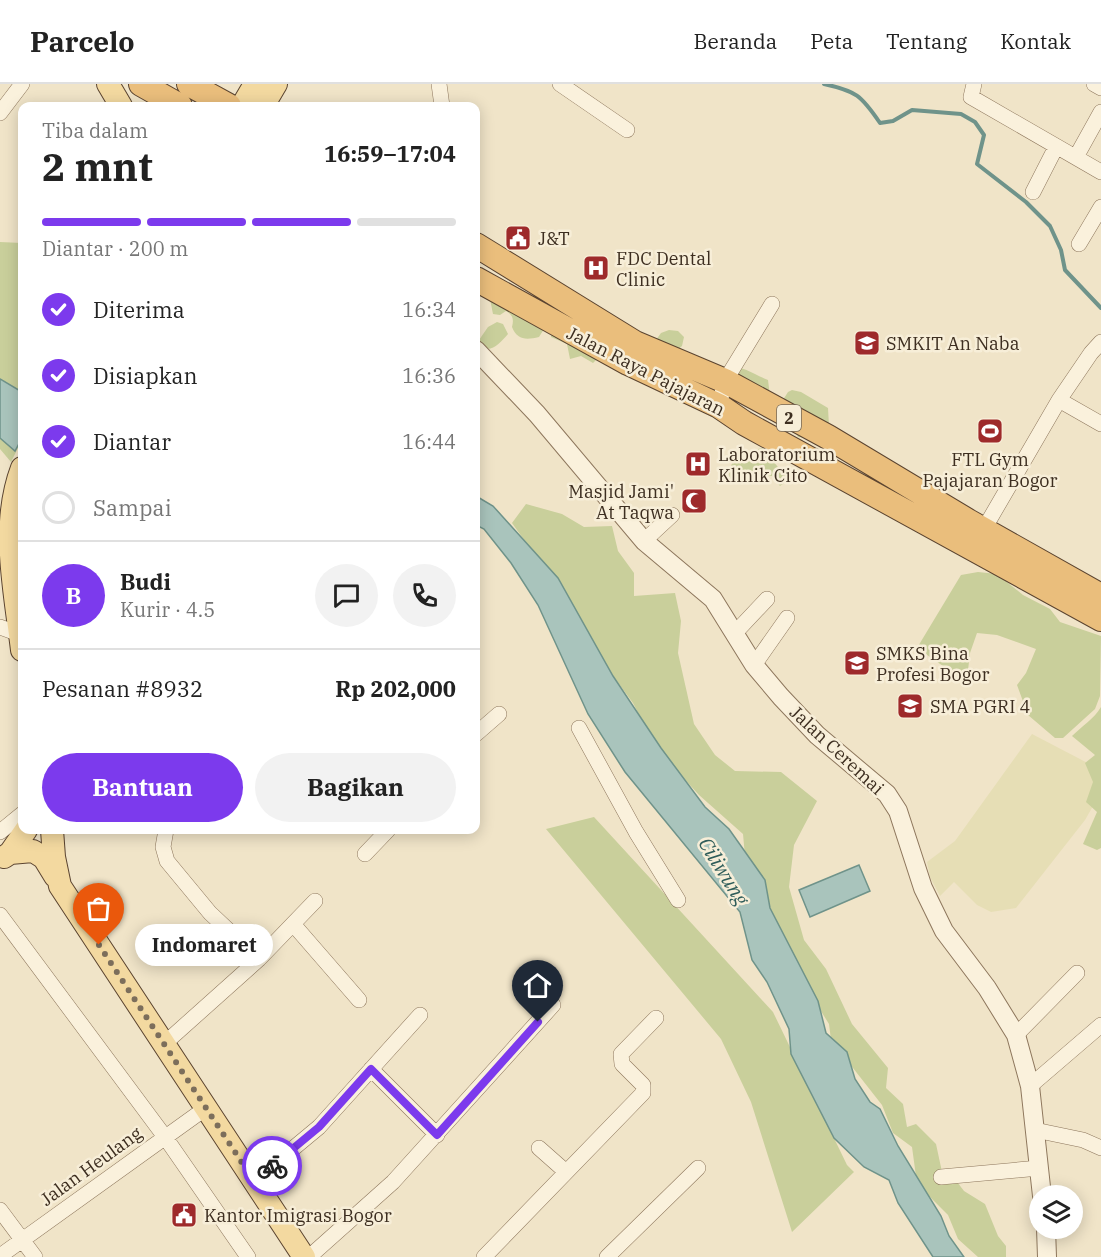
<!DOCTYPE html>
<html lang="id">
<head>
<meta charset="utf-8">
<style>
  :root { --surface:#fff; --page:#f2f2f2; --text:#222; --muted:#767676; --line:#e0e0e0; --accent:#7c3aed }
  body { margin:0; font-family:"IBM Plex Serif",serif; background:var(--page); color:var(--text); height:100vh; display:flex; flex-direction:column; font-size:22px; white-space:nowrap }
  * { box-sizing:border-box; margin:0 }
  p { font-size:20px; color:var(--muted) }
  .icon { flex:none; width:33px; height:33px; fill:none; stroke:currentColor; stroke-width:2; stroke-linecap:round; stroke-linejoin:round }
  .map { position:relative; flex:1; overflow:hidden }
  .drawer { position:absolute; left:18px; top:18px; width:462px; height:732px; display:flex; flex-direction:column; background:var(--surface); border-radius:12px; box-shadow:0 3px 15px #0003 }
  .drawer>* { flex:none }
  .controls { position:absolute; left:1029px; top:1101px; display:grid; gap:12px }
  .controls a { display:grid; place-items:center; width:54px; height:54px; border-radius:50%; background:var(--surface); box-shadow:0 3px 15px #0003; font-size:30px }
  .pin { position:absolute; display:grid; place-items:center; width:51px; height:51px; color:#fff; margin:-62px -26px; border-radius:50% 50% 50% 0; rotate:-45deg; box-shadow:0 0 6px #0007 }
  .pin .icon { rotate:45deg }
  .courier { position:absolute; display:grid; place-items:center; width:60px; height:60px; margin:-30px; border:4px solid #7c3aed; border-radius:50%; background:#fff; color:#222; box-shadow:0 2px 8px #0007 }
  .bubble { position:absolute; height:42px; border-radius:21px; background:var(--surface); box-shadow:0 3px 15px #0003; font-size:20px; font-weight:800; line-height:42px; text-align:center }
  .overview em { font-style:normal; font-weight:800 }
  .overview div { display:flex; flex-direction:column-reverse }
  .overview { display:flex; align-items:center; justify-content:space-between; height:102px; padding:0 24px }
  h1 { font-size:39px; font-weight:800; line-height:45px }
  .bar { display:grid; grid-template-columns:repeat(4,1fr); gap:9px 6px; align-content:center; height:72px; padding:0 24px }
  .bar i { height:8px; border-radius:4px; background:var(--line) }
  .bar .selected { background:var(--accent) }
  .bar p { grid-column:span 4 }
  .line { display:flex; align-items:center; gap:15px; padding:0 24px; border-top:2px solid var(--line) }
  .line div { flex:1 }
  .round { display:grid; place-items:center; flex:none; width:63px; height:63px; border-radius:32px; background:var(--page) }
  ol { padding:0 24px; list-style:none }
  li { display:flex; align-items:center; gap:18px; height:66px }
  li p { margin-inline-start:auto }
  li .icon { padding:6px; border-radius:50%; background:var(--accent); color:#fff; stroke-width:4 }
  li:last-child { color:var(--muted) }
  li i { width:33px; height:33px; border:3px solid var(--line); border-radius:50% }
  .button { display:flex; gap:12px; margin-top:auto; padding:12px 24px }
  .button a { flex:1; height:69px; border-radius:36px; background:var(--accent); color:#fff; font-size:24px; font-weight:800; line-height:69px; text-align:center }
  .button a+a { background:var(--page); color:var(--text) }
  header { display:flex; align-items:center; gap:36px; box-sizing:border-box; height:84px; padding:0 30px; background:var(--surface); border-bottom:2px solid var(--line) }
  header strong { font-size:28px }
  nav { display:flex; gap:33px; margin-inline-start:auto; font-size:21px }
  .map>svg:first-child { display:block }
</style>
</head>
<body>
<header>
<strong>Parcelo</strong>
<nav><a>Beranda</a><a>Peta</a><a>Tentang</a><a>Kontak</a></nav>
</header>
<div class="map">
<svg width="1101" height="1173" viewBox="0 0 1101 1173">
  <rect width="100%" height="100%" fill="#f0e4c8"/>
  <path fill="#e6deb5" d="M1032,650L1101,686V708L1085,736L1016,824L991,828L977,821L954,798L940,812L930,793L927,778L955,757Z"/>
  <path fill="#c9cf9b" d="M0,158L22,159V356L11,378L0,365Z
    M490,215L544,245L539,253C526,256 517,256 512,243C514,235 513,231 506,227L500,231L493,230Z
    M497,238L503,240L508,250C500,259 492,269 481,263L479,256L488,243Z
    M669,246L678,247L684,253L682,262L675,268L656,256L661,249Z
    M551,250L598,274L593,279L581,272L570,275L567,260L551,253Z
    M727,282C744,282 753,290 768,296L770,312L723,284Z
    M792,306L801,308L828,324L829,342L808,354L798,353L781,319L788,308Z
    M763,364L788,396L780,402L772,392L754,391L738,398L730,395C728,386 731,376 741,373L750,377L754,375L758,365Z
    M526,420L562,430L584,443L612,442L618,467L634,489V512L675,509L681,537L678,569L694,640L715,671L735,687L781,688L817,717L794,761L789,803L804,856L826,885L852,940L888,984L886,1004L903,1020L907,1043L916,1040L936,1060L942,1088L951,1090L964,1107L985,1120L998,1152L1006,1162V1173H978L958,1155L948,1131L930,1113L918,1107L912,1063L893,1049L882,1021L831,956L829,940L804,900L745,772L743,750L699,711L656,664L633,619L613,592L558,494L527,460L512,439Z
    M978,488L997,490L1023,511L1050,525L1060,538L1101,552L1100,612L1095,625L1063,654H1055L1028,631L1017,601L1026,589L1036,565L997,551L977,549L970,569L967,595L959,593L917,564L961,491Z
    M1101,623V764L1097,766L1083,760L1097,728L1086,718L1093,698L1085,679L1095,671L1072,652C1082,642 1094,635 1101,623Z
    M594,733L773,928L847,1081L854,1088L792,1148L751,1018L721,955L546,745Z"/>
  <path fill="#a9c4bc" stroke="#6f938a" stroke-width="1.5" d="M0,295L22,308V354L15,367L0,354Z
    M476,412L493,422L558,494L613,592L661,664L705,723L729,745L765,796L770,824L818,917L826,949L847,968L855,995L870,1018L880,1025L898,1062L941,1132L949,1152L964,1173H933L898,1119L889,1096L864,1083L834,1054L791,970L789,945L767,898L752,876L740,828L625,688L588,630L538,521L511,479L484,445L476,441Z
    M859,781L870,807L810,833L799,806Z"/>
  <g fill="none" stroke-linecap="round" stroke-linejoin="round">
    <path stroke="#6f938a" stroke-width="4" d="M824,0C856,7 861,11 880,39L893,37L912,26L961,30L975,38L984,51L977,80L1026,118L1050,142L1061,166L1065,186L1101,224"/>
    <defs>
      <path id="minor" d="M439,0L442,22
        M560,0L627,46
        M974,0L971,13L1101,88
        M1094,0L1101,4
        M0,29L22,0
        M1076,73L1101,28
        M1033,108L1056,63
        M1079,160L1101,123
        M1059,316L1101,340
        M719,322L725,297L772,220
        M984,445L1059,316L1091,269L1101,258
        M644,457L672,431
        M0,543L22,551
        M734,550L767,515
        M754,581L787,534
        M579,644L636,748L678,816
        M476,650L499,630
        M166,746L163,763L167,777L210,829L259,875
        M0,748L22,730
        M365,770L388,746
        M0,831L165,1053L248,1173
        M293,840L359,916
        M1016,951L1077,889
        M164,960L259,875L315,817
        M371,985L437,1051
        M1030,1002L1101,941
        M1035,1046L1083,1056L1101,1064
        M539,1064L565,1087
        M941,1093L1039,1084
        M254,1097L319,1043L420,931
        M0,1126L35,1173
        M0,1172L206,1024
        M309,1173L393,1098L553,921
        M484,1173L643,1009V1001L622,980L621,970L656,934
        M607,1173L698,1084"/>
      <path id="tertiary" d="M476,266L537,330L644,457L713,515L754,581L781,613L817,651L887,710L898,727L923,804L944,847L987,904L1016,951L1030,1002L1042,1112
        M1046,1144L1047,1173"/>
      <path id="primary" d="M108,0L121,22
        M242,22L255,0
        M263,22L276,0
        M22,384C0,442 15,506 22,566
        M52,746L54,773L60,802L304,1173
        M10,769L33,767L44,774L55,792
        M4,773L10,769L26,746"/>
      <path id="trunk" d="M141,0L180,22
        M189,0L229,22
        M476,161L635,259L725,297L828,353L968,437L1101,512
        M476,195L628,279L719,322L744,339L1101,535"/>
    </defs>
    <use href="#minor" stroke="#8d765c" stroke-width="16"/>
    <use href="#tertiary" stroke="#8d765c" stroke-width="20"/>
    <use href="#primary" stroke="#5b4430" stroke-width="24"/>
    <use href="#trunk" stroke="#5b4430" stroke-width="26"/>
    <use href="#minor" stroke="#faf1dc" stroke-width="15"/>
    <use href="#tertiary" stroke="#faf1dc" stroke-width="18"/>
    <use href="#primary" stroke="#f3d9a0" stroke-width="22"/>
    <use href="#trunk" stroke="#eabe7c" stroke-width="24"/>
  </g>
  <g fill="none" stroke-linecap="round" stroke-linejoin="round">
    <path stroke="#7c6e5b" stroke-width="6" stroke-dasharray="0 10.8" d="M99,861L254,1097L272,1082"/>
    <path stroke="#7c3aed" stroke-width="8" d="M272,1082L319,1043L371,985L437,1051L538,938"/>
  </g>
  <defs>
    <symbol id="civic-square" viewBox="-11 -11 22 22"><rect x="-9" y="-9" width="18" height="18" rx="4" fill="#9e2a2b" stroke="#f7eed8"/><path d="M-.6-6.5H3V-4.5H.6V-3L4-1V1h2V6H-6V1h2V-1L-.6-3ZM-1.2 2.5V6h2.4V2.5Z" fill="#fff"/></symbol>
    <symbol id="hospital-square" viewBox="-11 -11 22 22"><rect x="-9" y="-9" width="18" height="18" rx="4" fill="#9e2a2b" stroke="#f7eed8"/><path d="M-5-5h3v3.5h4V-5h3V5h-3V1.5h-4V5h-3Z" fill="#fff"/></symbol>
    <symbol id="school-square" viewBox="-11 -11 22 22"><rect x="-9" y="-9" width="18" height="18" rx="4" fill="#9e2a2b" stroke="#f7eed8"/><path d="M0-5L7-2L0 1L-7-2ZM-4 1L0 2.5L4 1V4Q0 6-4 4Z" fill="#fff"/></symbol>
    <symbol id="stadium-square" viewBox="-11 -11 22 22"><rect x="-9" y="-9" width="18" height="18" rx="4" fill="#9e2a2b" stroke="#f7eed8"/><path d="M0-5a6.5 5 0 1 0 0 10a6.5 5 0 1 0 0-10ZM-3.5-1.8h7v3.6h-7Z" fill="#fff"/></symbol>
    <symbol id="mosque-square" viewBox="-11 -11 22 22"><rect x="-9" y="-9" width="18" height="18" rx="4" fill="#9e2a2b" stroke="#f7eed8"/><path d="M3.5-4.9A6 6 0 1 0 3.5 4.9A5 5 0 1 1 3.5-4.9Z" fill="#fff"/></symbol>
  </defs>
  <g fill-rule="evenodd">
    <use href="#civic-square" x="503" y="139" width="30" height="30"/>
    <use href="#hospital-square" x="581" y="169" width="30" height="30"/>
    <use href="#school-square" x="852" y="244" width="30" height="30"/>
    <use href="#stadium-square" x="975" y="332" width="30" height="30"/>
    <use href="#hospital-square" x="683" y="365" width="30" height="30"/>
    <use href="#mosque-square" x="679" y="402" width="30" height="30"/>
    <use href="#school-square" x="842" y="564" width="30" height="30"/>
    <use href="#school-square" x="895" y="607" width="30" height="30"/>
    <use href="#civic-square" x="169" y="1116" width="30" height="30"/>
  </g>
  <g text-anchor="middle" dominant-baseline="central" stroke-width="5" stroke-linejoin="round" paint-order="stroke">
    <rect fill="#f7eed8" stroke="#756857" stroke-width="1.5" x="777" y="321" width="24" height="26" rx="4.5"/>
    <g font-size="16" font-weight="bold" fill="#3d2e20">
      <text x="789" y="334">2</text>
    </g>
    <g font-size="18" fill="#3d2e20" stroke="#f7eed8" text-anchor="start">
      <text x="538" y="154">J&amp;T</text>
      <text x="616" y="174">FDC Dental<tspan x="616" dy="21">Clinic</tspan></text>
      <text x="886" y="259">SMKIT An Naba</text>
      <text x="718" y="370">Laboratorium<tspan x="718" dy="21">Klinik Cito</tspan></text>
      <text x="990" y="375" text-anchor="middle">FTL Gym<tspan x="990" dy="21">Pajajaran Bogor</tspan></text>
      <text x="674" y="407" text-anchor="end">Masjid Jami'<tspan x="674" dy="21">At Taqwa</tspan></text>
      <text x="876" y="569">SMKS Bina<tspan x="876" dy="21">Profesi Bogor</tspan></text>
      <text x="930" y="622">SMA PGRI 4</text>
      <text x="204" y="1131">Kantor Imigrasi Bogor</text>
    </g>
    <g font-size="18" fill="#3d2e20" stroke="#f7eed8">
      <text transform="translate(646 287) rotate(27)">Jalan Raya Pajajaran</text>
      <text transform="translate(837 666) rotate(43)">Jalan Ceremai</text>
      <text transform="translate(91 1082) rotate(-36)">Jalan Heulang</text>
    </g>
    <g font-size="20" font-style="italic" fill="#2f5d5a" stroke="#f7eed8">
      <text transform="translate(724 787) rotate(58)">Ciliwung</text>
    </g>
  </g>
</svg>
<div class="controls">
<a><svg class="icon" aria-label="layers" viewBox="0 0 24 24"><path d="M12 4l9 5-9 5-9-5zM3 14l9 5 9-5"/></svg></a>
</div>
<div class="pin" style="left:99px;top:861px;background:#ea580c"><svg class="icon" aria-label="bag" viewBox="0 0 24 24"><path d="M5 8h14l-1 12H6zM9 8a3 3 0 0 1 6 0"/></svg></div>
<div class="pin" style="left:538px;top:938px;background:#1f2937"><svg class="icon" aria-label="home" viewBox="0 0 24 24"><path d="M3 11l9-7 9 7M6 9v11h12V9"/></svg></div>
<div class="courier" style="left:272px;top:1082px"><svg class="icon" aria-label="bike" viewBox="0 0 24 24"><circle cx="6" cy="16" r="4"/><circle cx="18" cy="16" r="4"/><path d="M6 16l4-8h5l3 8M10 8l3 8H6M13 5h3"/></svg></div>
<div class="bubble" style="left:135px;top:840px;width:138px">Indomaret</div>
<section class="drawer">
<div class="overview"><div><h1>2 mnt</h1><p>Tiba dalam</p></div><em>16:59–17:04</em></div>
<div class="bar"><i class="selected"></i><i class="selected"></i><i class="selected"></i><i></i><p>Diantar · 200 m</p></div>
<ol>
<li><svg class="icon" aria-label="check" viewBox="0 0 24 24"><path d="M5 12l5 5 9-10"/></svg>Diterima<p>16:34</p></li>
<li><svg class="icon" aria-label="check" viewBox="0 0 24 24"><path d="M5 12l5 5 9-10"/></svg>Disiapkan<p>16:36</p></li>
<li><svg class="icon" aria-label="check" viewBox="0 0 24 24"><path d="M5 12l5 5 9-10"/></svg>Diantar<p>16:44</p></li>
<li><i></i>Sampai</li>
</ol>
<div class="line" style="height:108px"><b class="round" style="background:var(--accent);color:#fff">B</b><div><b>Budi</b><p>Kurir · 4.5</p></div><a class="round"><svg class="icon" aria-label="chat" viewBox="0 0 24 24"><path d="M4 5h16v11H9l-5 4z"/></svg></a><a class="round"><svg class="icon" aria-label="phone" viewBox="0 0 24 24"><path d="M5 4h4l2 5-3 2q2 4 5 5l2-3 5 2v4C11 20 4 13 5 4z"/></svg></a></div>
<div class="line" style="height:78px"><div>Pesanan #8932</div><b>Rp 202,000</b></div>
<div class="button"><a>Bantuan</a><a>Bagikan</a></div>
</section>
</div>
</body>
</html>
